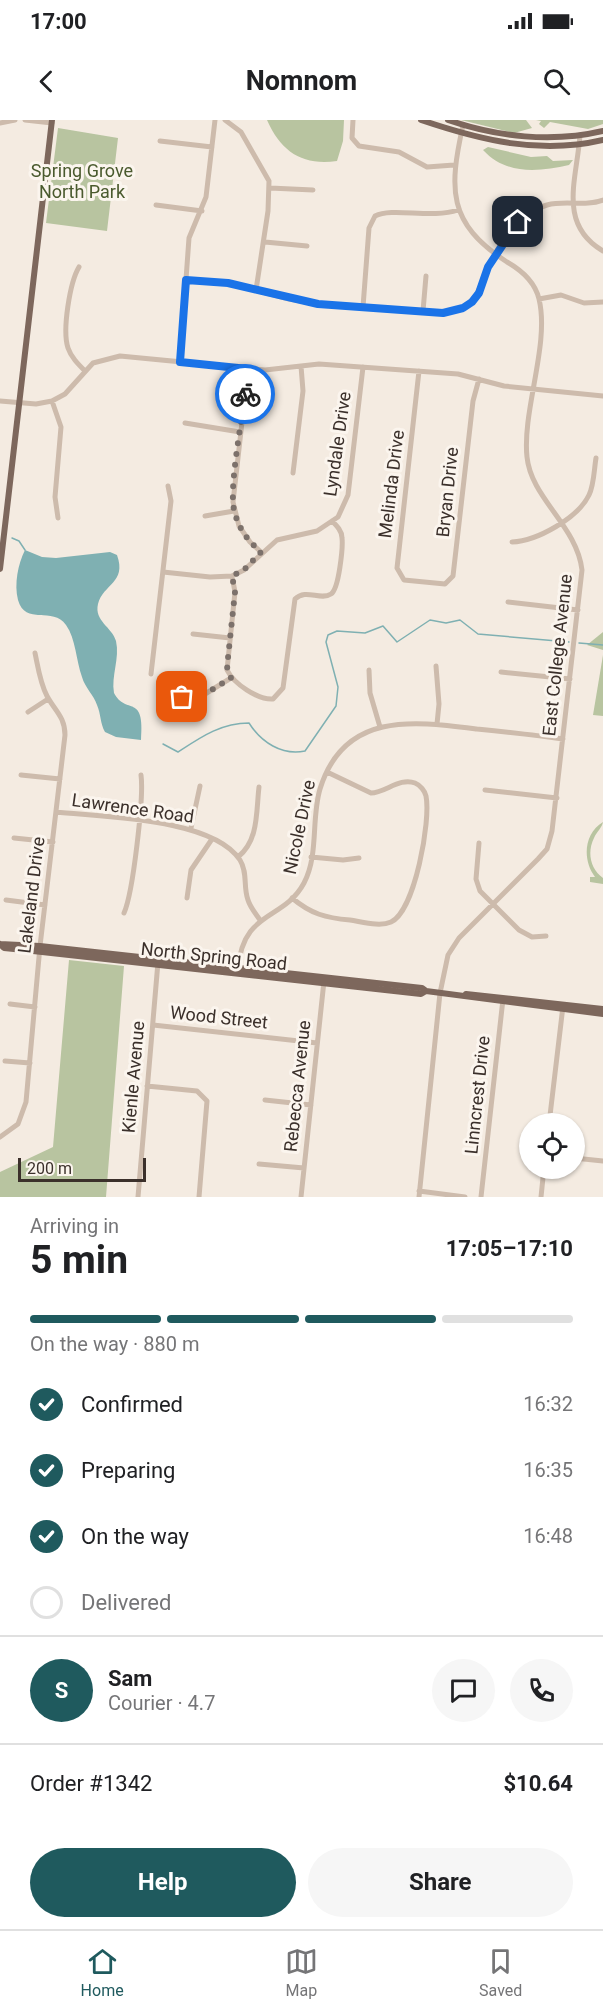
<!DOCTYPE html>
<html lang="en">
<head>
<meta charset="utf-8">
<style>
  :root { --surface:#fff; --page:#f6f6f6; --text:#202124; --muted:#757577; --line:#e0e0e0; --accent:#1f5a5e }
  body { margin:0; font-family:Roboto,sans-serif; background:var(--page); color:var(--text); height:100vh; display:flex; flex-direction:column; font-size:22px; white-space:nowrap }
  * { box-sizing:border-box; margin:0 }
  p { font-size:20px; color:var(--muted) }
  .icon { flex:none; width:33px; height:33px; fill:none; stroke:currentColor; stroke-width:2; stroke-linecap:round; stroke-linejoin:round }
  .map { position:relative; height:1077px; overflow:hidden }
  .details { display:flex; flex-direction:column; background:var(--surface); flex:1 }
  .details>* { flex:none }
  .controls { position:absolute; left:519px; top:993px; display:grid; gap:12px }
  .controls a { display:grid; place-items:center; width:66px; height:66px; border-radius:50%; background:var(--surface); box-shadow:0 2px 4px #0004; font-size:30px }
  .scale { position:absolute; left:18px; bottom:15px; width:128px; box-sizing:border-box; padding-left:6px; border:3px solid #3b302b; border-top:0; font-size:16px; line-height:21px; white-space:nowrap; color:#3b302b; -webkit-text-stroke:4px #fbf5ee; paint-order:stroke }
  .pin { position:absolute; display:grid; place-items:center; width:51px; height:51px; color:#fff; margin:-26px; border-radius:12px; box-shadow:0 3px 9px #0006 }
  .courier { position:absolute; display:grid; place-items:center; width:60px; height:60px; margin:-30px; border:4px solid #1a73e8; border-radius:50%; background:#fff; color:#222; box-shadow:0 2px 8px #0007 }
  .summary em { font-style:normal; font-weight:700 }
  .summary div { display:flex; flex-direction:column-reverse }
  .summary { display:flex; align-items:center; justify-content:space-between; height:102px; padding:0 30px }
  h1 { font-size:39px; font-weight:700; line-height:45px }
  .bar { display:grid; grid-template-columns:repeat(4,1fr); gap:9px 6px; align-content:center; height:72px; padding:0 30px }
  .bar i { height:8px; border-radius:4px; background:var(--line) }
  .bar .selected { background:var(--accent) }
  .bar p { grid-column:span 4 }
  .line { display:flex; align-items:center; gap:15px; padding:0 30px; border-top:2px solid var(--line) }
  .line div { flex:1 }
  .round { display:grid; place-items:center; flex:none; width:63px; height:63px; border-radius:32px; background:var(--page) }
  ol { padding:0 30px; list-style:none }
  li { display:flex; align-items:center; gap:18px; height:66px }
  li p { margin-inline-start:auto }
  li .icon { padding:6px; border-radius:50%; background:var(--accent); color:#fff; stroke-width:4 }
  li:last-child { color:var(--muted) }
  li i { width:33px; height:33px; border:3px solid var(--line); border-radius:50% }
  .button { display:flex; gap:12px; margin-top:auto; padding:12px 30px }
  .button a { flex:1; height:69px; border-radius:36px; background:var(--accent); color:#fff; font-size:24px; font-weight:700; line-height:69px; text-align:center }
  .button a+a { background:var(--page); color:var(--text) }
  .status { display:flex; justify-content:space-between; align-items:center; height:42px; padding:0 30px; background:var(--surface); direction:ltr }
  .status svg { height:16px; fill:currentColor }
  header { display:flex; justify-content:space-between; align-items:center; height:78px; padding:0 30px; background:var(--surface); font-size:27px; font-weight:700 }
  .tab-bar { display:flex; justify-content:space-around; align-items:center; height:84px; border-top:2px solid var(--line); background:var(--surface); font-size:16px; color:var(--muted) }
  .tab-bar a { display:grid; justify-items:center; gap:3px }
  .tab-bar .selected { color:var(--accent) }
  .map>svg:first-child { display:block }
</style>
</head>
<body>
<div class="status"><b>17:00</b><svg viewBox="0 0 49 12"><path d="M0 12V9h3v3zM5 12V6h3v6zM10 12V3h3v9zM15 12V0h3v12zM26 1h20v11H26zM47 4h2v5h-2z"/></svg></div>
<header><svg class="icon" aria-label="back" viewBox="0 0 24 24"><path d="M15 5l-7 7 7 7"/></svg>Nomnom<svg class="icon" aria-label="search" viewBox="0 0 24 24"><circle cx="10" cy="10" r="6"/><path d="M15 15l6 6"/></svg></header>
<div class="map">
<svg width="603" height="1077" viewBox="0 0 603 1077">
  <rect width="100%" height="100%" fill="#f4ebe1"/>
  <path fill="#b8c4a0" d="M267,0H344L343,21L337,41C303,46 281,32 267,0Z
    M461,0H526L532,8L514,13Z
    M536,0H603V4L588,9L550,2L544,8L539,4L541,1Z
    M58,8L118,18L107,111L46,103Z
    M488,27L531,37L547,36L553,41L573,40L569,45C538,52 506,55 483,30Z
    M603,512V530L587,525Z
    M603,535V596L593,595Z
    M603,702C602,708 597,711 594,718C587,732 590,749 603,758V764L590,762V757H595C582,740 584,713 603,702Z
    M69,840L124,846L106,1077H0V1052L53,1027Z"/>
  <path fill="#7fb0b2" d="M25,430L42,437L56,438L110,432L117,435C127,463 103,464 98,484C94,501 112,507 116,521C120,538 111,556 114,573C126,596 145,572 141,620L116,617L105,612C100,603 101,594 97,585C94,575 85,568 82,557C76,541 76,519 66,505C53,486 25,506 18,480C14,464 18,444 25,430Z"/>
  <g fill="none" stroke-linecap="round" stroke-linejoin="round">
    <path stroke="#7fb0b2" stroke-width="1.5" d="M12,418L19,421L25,430
      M579,523L603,525
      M163,624L178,632C201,617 221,603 249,603C261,622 282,636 305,631L336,586L338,567L326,522L328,515L337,511L365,513L383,506L397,522L430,500L446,503L460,500L478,514L569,522"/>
    <path stroke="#cdbbac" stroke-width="5" d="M25,0L52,3
      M225,0L241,12L269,61L268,91L256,170
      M353,0L352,18L359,26L399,32L427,47L454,45
      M0,3L15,0
      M580,15C577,59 557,104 603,131
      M160,21L212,27
      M270,68L313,70
      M156,85L202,91
      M265,122L307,126
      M79,147C70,162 62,210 68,228C71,237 78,244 85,251
      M186,160L228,163L289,179L318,184L443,193L463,188L472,182C480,171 482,160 488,148C500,122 518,94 547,85C566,80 585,87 603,80
      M539,179L561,175L584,183L603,182
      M363,187L369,108L375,96C393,87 431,99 458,90
      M423,191L426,156
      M180,242L189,118L206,77L215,0
      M248,249L233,382L239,406L250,422L261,432
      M419,251L397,448L404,460L445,464L453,456L473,281L479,259
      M0,281L36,284L52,281L65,274L93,243L120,236L265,250L319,244L458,254L504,266L603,276
      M52,281L61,307L55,377L58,398
      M185,303L240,312
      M293,353L303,271L301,246
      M205,396L234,391
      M512,422C537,421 578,398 589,375C594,365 594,350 596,338
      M163,452L210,457L232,456L244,450L277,420L317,411L338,397L348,375L363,247
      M232,456L235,472L227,550C234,564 258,580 273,579L283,568L295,479C306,468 320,481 331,474C339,469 343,427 342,418C342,411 337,406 332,401
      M508,482L578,490
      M193,514L230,518
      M436,546L439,584L437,604
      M369,550L370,573L380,607
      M501,552L570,559
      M151,554L171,381L168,366
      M182,577L205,574L231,558
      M28,592L48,579
      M21,655L60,659
      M485,670L557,678
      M56,692C102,697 213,698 240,740C248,753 243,767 248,780C250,787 256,794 260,800
      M191,708L200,666
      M14,718L53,722
      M479,723L476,759L480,771L519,810L532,817L546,816
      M238,737C259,720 256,692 259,667
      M311,737L343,740L359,738
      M187,778L191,750L212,719
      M292,778C311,794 326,798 350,800C363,802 380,807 391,802C415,791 431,700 426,676C425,671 420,665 415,663C400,657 385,673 371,673L327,652
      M6,780L45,785
      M124,793C133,773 144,677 141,655
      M238,849C243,789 283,802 304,763C319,734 311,699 320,669C344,591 414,601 477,609C506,612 535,615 563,619
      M10,884L35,887
      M153,905L317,923
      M5,941L30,943
      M147,966L197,971L207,981L199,1077
      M265,980L311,985
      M549,1004L563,886
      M0,1017L18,1004L26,982L40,826L65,615C65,597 55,591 47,576C40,563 38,547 35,533
      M574,1038L603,1041
      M259,1044L304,1048
      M419,1071L465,1077
      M138,1077L158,842
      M301,1077L324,861
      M419,1077L440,873L448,835L459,818L538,739L547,729L552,711L582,450C577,406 531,378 527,337C522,291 550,224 539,179C535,162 521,150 507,142C447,103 449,69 463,5
      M481,1077L503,879
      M541,1077L544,1048"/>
    <path stroke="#7d675c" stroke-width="6" d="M421,0C480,20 540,35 603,20
      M448,0C497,17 552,23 603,11
      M0,449L52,0
      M0,824L40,826L422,868L426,871L603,894
      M0,824L4,828L24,830L421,874L426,871
      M466,874L603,889"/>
  </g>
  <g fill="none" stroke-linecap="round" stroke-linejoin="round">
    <path stroke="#7c716b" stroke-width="6" stroke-dasharray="0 10.8" d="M182,577L205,574L231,558L227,547L235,472L232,456L244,450L261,432C248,421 238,408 234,390C229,366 242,301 245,274"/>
    <path stroke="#1a73e8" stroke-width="8" d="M245,274L248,249L180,242L186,160L228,163L318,184L443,193L463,188L472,182L479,173L488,147L518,102"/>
  </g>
  <g text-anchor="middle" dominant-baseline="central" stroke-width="6" stroke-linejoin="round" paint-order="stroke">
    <g font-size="18" fill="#4a5a2e" stroke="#fbf5ee">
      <text x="82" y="50">Spring Grove<tspan x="82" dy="21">North Park</tspan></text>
    </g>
    <g font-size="18" fill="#3b302b" stroke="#fbf5ee">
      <text transform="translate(337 324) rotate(-82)">Lyndale Drive</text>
      <text transform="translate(391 364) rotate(-83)">Melinda Drive</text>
      <text transform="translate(447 372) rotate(-84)">Bryan Drive</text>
      <text transform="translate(557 535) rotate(-84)">East College Avenue</text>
      <text transform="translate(133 688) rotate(8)">Lawrence Road</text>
      <text transform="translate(299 707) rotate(-78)">Nicole Drive</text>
      <text transform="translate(31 775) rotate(-83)">Lakeland Drive</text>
      <text transform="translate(214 836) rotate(6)">North Spring Road</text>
      <text transform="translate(219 897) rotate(6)">Wood Street</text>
      <text transform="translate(133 957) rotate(-85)">Kienle Avenue</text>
      <text transform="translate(297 966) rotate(-84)">Rebecca Avenue</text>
      <text transform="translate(477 975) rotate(-84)">Linncrest Drive</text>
    </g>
  </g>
</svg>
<div class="controls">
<a><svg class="icon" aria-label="locate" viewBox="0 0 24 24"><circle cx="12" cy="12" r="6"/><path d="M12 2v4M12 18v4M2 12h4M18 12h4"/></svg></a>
</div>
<div class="scale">200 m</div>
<div class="pin" style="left:182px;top:577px;background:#ea580c"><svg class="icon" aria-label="bag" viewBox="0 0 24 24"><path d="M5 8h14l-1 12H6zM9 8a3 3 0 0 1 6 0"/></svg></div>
<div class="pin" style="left:518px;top:102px;background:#1f2937"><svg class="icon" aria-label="home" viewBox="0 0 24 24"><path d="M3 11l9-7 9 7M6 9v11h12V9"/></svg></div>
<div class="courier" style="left:245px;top:274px"><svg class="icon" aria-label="bike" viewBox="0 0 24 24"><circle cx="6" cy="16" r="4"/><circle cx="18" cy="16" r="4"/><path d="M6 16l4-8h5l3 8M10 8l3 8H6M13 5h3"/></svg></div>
</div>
<section class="details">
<div class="summary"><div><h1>5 min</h1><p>Arriving in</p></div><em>17:05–17:10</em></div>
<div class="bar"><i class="selected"></i><i class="selected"></i><i class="selected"></i><i></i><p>On the way · 880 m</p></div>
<ol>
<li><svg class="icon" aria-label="check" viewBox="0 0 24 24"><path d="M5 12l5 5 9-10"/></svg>Confirmed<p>16:32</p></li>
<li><svg class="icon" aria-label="check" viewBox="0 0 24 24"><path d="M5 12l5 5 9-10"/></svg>Preparing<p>16:35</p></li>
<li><svg class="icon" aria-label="check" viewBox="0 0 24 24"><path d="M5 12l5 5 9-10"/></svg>On the way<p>16:48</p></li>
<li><i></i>Delivered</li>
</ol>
<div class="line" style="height:108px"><b class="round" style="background:var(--accent);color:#fff">S</b><div><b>Sam</b><p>Courier · 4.7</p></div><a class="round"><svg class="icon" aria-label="chat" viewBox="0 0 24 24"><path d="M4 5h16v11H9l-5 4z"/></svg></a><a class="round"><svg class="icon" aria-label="phone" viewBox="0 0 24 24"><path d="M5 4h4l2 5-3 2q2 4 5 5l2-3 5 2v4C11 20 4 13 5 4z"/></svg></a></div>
<div class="line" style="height:78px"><div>Order #1342</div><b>$10.64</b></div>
<div class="button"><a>Help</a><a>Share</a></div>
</section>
<nav class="tab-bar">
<a class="selected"><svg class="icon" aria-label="home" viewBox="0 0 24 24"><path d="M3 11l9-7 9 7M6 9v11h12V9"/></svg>Home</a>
<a><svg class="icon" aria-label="map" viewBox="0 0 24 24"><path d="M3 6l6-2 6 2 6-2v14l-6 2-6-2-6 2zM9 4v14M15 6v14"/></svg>Map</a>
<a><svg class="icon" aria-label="saved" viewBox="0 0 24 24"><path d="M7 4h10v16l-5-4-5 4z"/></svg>Saved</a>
</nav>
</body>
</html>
